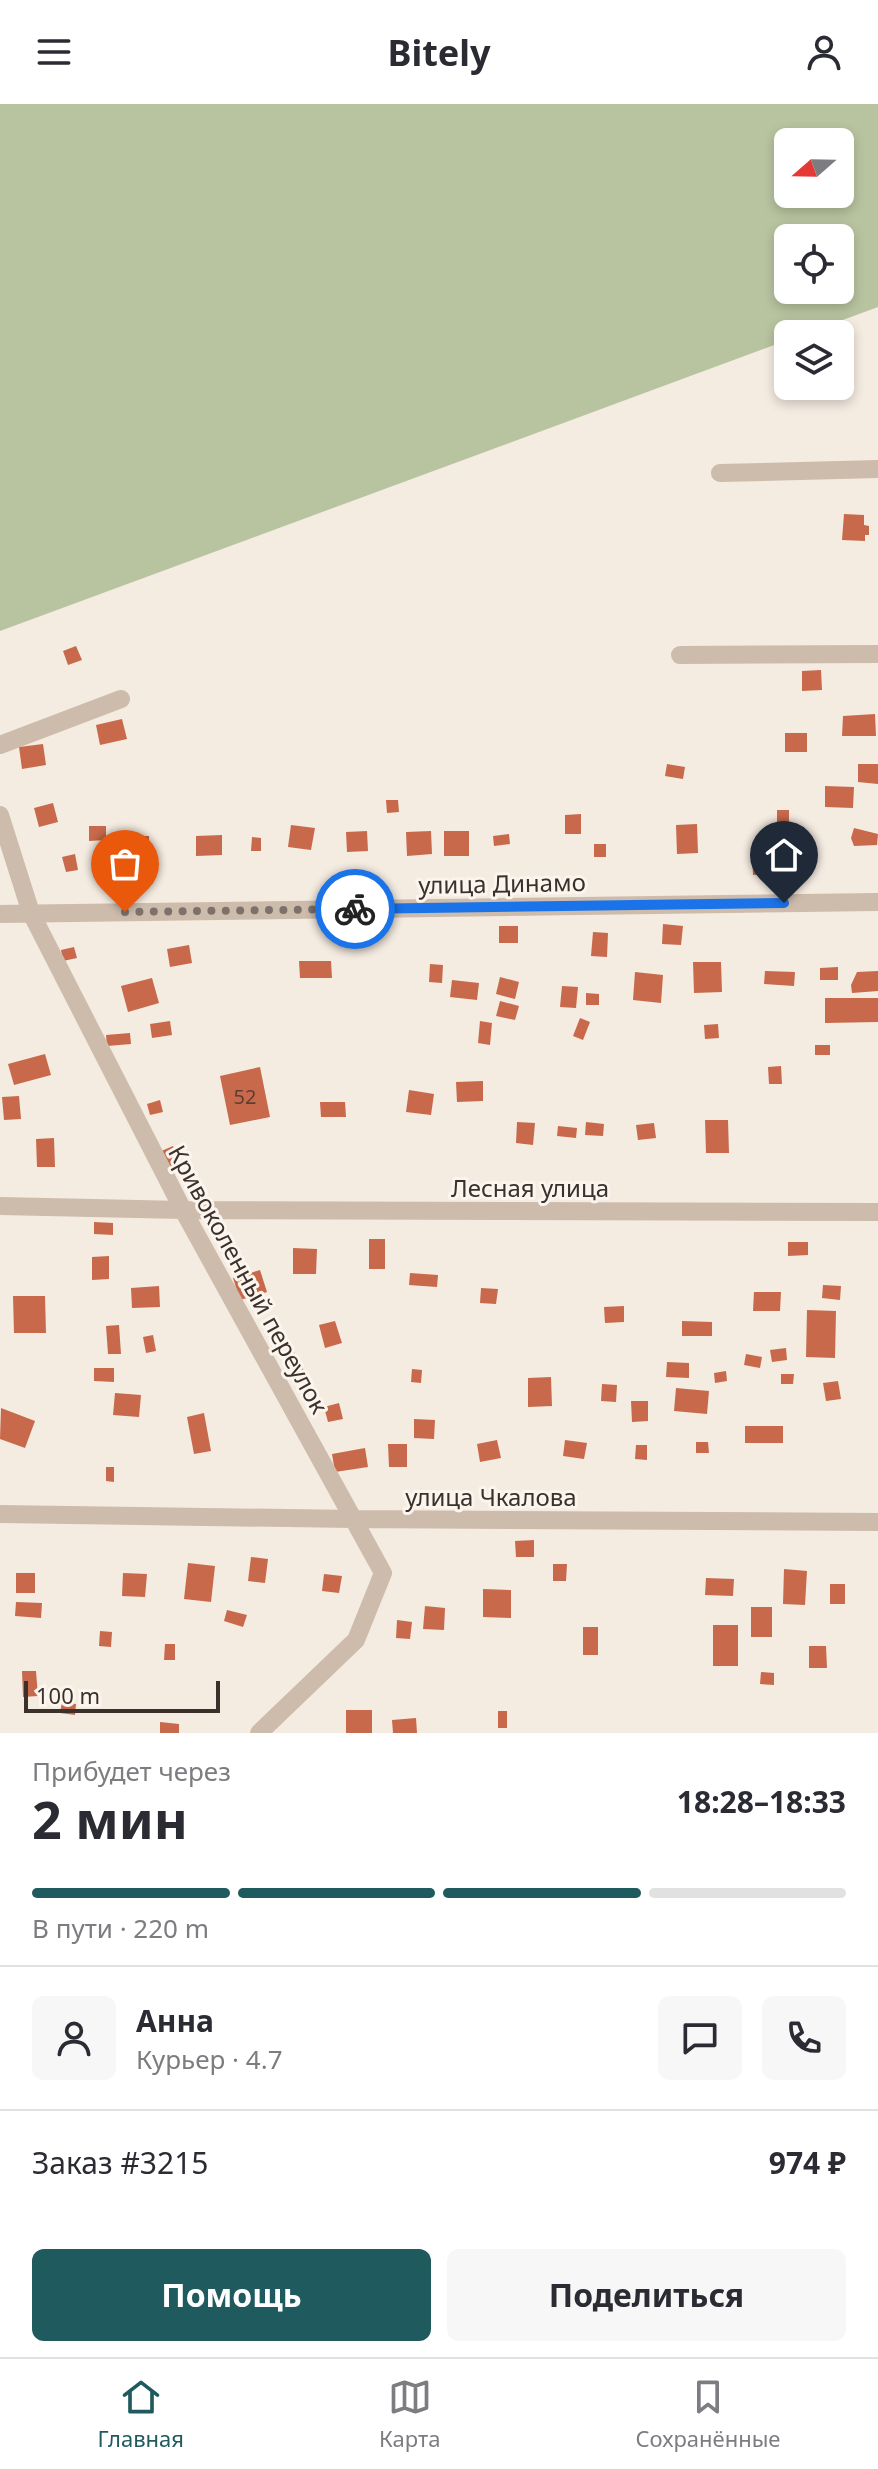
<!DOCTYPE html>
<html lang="ru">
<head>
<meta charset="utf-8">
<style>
  :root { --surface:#fff; --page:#f7f7f7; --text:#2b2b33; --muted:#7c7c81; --line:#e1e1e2; --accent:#1f5a5e }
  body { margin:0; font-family:"Noto Sans",sans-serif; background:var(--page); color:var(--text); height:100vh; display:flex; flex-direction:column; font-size:30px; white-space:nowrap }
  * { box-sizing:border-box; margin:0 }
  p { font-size:26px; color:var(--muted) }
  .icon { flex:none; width:44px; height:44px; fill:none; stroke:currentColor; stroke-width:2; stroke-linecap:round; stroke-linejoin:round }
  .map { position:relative; height:1629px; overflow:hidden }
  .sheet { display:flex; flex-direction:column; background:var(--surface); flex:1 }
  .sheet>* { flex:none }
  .needle { width:52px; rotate:250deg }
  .controls { position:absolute; left:774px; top:24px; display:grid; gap:16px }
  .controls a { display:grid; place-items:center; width:80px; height:80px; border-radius:12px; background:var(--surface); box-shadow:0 4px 12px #0003; font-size:40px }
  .scale { position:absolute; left:24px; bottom:20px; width:196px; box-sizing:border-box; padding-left:8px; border:4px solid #3b302b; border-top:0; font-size:22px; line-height:28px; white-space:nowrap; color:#3b302b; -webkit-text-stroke:6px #fbf5ee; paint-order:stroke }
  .pin { position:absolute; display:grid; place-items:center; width:68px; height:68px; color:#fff; margin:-82px -34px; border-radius:50% 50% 50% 0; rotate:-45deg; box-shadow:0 0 8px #0007 }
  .pin .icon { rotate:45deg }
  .courier { position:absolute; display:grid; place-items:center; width:80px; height:80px; margin:-40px; border:6px solid #1a73e8; border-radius:50%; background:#fff; color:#222; box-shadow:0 2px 10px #0007 }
  .overview em { font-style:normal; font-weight:700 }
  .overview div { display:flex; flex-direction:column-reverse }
  .overview { display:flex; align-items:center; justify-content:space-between; height:136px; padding:0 32px }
  h1 { font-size:52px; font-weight:700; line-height:60px }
  .bar { display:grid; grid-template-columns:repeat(4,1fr); gap:12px 8px; align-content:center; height:96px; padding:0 32px }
  .bar i { height:10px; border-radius:6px; background:var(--line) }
  .bar .current { background:var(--accent) }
  .bar p { grid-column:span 4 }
  .line { display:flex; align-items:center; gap:20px; padding:0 32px; border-top:2px solid var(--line) }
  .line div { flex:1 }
  .round { display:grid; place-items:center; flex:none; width:84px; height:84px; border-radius:12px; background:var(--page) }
  .action { display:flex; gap:16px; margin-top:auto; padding:16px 32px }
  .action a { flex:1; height:92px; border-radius:12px; background:var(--accent); color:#fff; font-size:32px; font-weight:700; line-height:92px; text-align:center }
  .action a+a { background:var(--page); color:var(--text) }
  header { display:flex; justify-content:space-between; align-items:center; height:104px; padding:0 32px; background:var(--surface); font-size:36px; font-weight:700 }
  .dock { display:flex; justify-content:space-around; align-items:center; height:112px; border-top:2px solid var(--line); background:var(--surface); font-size:22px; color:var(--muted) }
  .dock a { display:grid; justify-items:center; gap:4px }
  .dock .current { color:var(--accent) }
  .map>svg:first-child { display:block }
</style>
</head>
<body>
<header><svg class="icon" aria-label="menu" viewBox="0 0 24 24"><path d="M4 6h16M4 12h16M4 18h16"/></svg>Bitely<svg class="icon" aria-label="person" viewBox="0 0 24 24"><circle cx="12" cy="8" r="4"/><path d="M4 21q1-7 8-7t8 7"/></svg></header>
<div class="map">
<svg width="878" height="1629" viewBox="0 0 878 1629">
  <rect width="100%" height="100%" fill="#f4ebe1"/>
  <path fill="#b8c4a0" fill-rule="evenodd" d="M0,0H878V203L805,230H788V236L0,527ZM788,38H840V90H788ZM788,134H840V186H788Z"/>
  <path fill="#c8694b" d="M844,410L864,411V421L869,422V431H865V437L842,436Z
    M76,542L82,556L68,561L63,547Z
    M821,566L822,586L802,587V567Z
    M875,610L876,632H842L843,612Z
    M122,615L127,635L100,641L96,621Z
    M785,629H807V648H785Z
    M43,640L46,661L22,665L19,643Z
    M667,660L685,663L683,675L665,672Z
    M858,660H878V680L858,678Z
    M825,682L854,683L853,704L825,703Z
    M386,696H398L399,708L387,709Z
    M53,699L58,718L39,723L34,704Z
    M777,706H789V726H777Z
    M581,710V730H565V711Z
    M697,720L698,749L677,750L676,721Z
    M291,721L315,724L311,746L288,743Z
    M89,722H106V736L89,737Z
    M854,724L878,730L877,741L854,742L851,734Z
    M367,727L368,747L347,748L346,728Z
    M431,727L432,750L407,752L406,728Z
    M444,727H469V752H444Z
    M789,728L801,729L799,743L788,742Z
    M509,730L510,740L494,742L493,732Z
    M222,731V751L196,752V732Z
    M121,732H149V751L121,752Z
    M252,733L261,734V747H251Z
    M594,740H606V753H594Z
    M752,746H764L766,770L753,771Z
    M75,750L78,766L66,768L62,753Z
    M663,820L683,822L681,841L662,840Z
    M499,822H518V839H499Z
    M593,828L608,829L607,853L591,852Z
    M189,841L192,859L170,863L167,845Z
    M74,843L77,854L63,857L61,846Z
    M299,857H331L332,874H300Z
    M693,858H721L722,888L694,889Z
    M430,860L443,861L442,879L429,878Z
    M838,863V876H820V864Z
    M765,867L795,868L794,882L764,880Z
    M878,867V887L852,889L851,881L857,868Z
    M635,868L663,871L661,899L633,896Z
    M500,873L519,878L515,895L496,890Z
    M152,874L159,899L128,908L121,882Z
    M452,876L479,879L477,896L450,893Z
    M562,882L578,883L576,904L560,903Z
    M586,889L599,890V901H586Z
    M825,894H878V918L825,919Z
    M500,897L519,902L515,916L496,912Z
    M580,914L590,918L583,936L573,932Z
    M170,917L172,931L152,934L150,920Z
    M480,917L492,919L490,941L478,939Z
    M718,920L719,934L705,935L704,921Z
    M130,929L131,940L107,942L106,931Z
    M815,941H830V951H815Z
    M45,950L51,971L14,981L8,960Z
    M781,962L782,980H769L768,963Z
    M260,963L270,1013L230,1021L220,972Z
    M483,977V997L457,998L456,978Z
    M409,986L434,990L431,1011L406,1008Z
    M19,992L21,1015L4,1016L2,993Z
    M160,996L163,1008L150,1011L147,1000Z
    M320,998H345L346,1013H321Z
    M705,1016H728L729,1049H706Z
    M517,1018L535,1019L533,1041L516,1039Z
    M586,1018L604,1020L603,1032L585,1031Z
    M654,1019L656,1034L638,1036L636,1021Z
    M558,1022L577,1024L576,1034L557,1032Z
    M54,1034L55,1063H37L36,1035Z
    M173,1042L183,1064L168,1070L159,1048Z
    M94,1118L113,1119V1131L94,1130Z
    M369,1135H385V1165H369Z
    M788,1138H808V1151L788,1152Z
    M293,1144L317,1145L316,1170H293Z
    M109,1152V1175L92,1176V1153Z
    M260,1166L267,1188L240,1196L233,1174Z
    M410,1169L438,1171L437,1183L409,1181Z
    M823,1181L841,1182L840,1196L822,1194Z
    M159,1182L160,1203L132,1204L131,1184Z
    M481,1184L498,1185L496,1200L480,1199Z
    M754,1188H781L780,1207H753Z
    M13,1192H45L46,1229H14Z
    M624,1202V1218L605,1219L604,1203Z
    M807,1206L836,1207L835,1254L806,1253Z
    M335,1217L342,1239L325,1244L319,1221Z
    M682,1217L712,1218V1232H682Z
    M119,1221L121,1250H108L106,1222Z
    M153,1231L156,1247L146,1249L143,1233Z
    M786,1244L787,1256L772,1258L770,1246Z
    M294,1248L304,1267L294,1272L284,1253Z
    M746,1250L762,1253L760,1264L744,1261Z
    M667,1258L689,1259V1274L666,1273Z
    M94,1264H114V1278L94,1277Z
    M412,1265L422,1266L421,1279L411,1278Z
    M726,1267L727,1277L715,1279L714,1269Z
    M781,1270H794L793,1280H781Z
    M551,1273L552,1302L528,1303V1274Z
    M838,1277L841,1295L826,1297L823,1279Z
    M602,1280L617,1281L616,1298L601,1297Z
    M676,1284L709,1287L707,1310L674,1307Z
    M115,1289L141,1291L139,1313L113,1311Z
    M631,1297H648V1317L632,1318Z
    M339,1299L343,1315L328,1318L324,1303Z
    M1,1304L35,1317L25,1344L0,1335Z
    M204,1309L211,1347L194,1350L187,1313Z
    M414,1315L435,1316L434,1335L414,1334Z
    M745,1322H783V1339H745Z
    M497,1336L501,1354L480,1358L477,1340Z
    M565,1336L587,1339L584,1355L563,1352Z
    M696,1338H708L709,1349H696Z
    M388,1340H407V1363H389Z
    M636,1341H647V1356L635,1355Z
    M365,1344L368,1363L335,1368L332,1350Z
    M106,1363H114V1378L106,1377Z
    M534,1436V1453H516L515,1437Z
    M251,1453L268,1455L265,1479L248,1477Z
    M188,1459L215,1462L211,1498L184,1495Z
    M553,1460H567L566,1477H553Z
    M784,1465L807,1467L805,1501L783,1500Z
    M16,1469H35V1489H16Z
    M123,1469L147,1470L145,1493L122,1492Z
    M324,1470L342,1472L339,1489L322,1487Z
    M706,1474L734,1475L733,1492L705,1491Z
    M830,1480H845V1500H830Z
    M483,1485L511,1486V1514L483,1513Z
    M16,1498L42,1499L41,1514L15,1512Z
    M425,1502L445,1504L444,1526L423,1525Z
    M751,1503H772V1533H751Z
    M227,1506L247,1511L243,1523L224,1517Z
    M397,1516L412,1518L410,1535L396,1534Z
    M713,1521H738V1562H713Z
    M583,1523H598V1551H583Z
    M100,1527L112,1528L111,1543L99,1542Z
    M165,1540H175V1556H164Z
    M809,1542H826L827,1564H809Z
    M22,1567H36L38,1592L23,1593Z
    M761,1568L774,1569V1581L760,1580Z
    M62,1598L76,1600L75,1611L60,1609Z
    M346,1606H372V1629H346Z
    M498,1607H507V1624H498Z
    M416,1614L417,1629H393L392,1616Z
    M160,1618L179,1620V1629H160Z"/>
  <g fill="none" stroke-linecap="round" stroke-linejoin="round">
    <path stroke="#cdbbac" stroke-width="18" d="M720,369L878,365
      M680,551L878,550
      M0,641L121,595
      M0,711L31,809L183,1106L383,1469L356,1536L259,1629
      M0,810L878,798
      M0,1102L183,1106L878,1108
      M0,1410L353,1415L878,1418"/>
  </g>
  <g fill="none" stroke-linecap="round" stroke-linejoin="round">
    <path stroke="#7c716b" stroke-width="8" stroke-dasharray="0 14.4" d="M125,808L355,805"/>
    <path stroke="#1a73e8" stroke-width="10" d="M355,805L784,799"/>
  </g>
  <g text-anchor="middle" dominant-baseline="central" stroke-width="6" stroke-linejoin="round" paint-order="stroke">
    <g font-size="20" fill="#5e3e33">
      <text x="245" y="992">52</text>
    </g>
    <g font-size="24" fill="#3b302b" stroke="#fbf5ee">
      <text transform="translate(502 779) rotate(-1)">улица Динамо</text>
      <text x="530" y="1083">Лесная улица</text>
      <text transform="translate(249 1175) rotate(61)">Кривоколенный переулок</text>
      <text x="491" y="1392">улица Чкалова</text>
    </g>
  </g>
</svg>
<div class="controls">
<a><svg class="needle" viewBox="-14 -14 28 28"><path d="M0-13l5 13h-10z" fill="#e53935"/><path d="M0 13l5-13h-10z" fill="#7c7c81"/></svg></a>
<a><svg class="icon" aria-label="locate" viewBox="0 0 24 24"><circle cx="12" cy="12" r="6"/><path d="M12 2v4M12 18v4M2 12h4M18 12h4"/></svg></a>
<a><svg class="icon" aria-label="layers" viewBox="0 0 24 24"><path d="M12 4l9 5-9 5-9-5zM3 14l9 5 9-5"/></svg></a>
</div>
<div class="scale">100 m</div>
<div class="pin" style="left:125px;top:808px;background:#ea580c"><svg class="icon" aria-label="bag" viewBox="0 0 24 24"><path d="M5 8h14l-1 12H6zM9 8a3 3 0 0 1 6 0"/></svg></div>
<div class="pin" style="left:784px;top:799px;background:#1f2937"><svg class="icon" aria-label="home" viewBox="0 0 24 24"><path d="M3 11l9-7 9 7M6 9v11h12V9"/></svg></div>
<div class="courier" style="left:355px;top:805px"><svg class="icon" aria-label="bike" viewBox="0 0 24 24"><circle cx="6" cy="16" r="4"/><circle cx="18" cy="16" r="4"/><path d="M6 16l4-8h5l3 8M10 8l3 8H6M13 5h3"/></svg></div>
</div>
<section class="sheet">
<div class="overview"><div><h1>2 мин</h1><p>Прибудет через</p></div><em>18:28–18:33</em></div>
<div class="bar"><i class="current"></i><i class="current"></i><i class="current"></i><i></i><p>В пути · 220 m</p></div>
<div class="line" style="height:144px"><a class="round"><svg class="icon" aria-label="person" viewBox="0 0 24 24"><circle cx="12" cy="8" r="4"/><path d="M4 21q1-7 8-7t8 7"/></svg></a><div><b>Анна</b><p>Курьер · 4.7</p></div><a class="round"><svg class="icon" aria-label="chat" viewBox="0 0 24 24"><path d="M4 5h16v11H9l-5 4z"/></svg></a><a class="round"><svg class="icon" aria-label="phone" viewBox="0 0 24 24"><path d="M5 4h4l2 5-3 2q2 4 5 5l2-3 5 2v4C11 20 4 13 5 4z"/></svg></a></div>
<div class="line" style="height:104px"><div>Заказ #3215</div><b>974 ₽</b></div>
<div class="action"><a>Помощь</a><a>Поделиться</a></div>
</section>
<nav class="dock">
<a class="current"><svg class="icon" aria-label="home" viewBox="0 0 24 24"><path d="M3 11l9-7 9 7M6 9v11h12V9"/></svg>Главная</a>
<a><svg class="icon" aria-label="map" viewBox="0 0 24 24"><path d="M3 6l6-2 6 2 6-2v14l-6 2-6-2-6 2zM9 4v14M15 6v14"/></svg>Карта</a>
<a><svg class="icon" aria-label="saved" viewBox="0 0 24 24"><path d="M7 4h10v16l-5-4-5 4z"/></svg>Сохранённые</a>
</nav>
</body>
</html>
